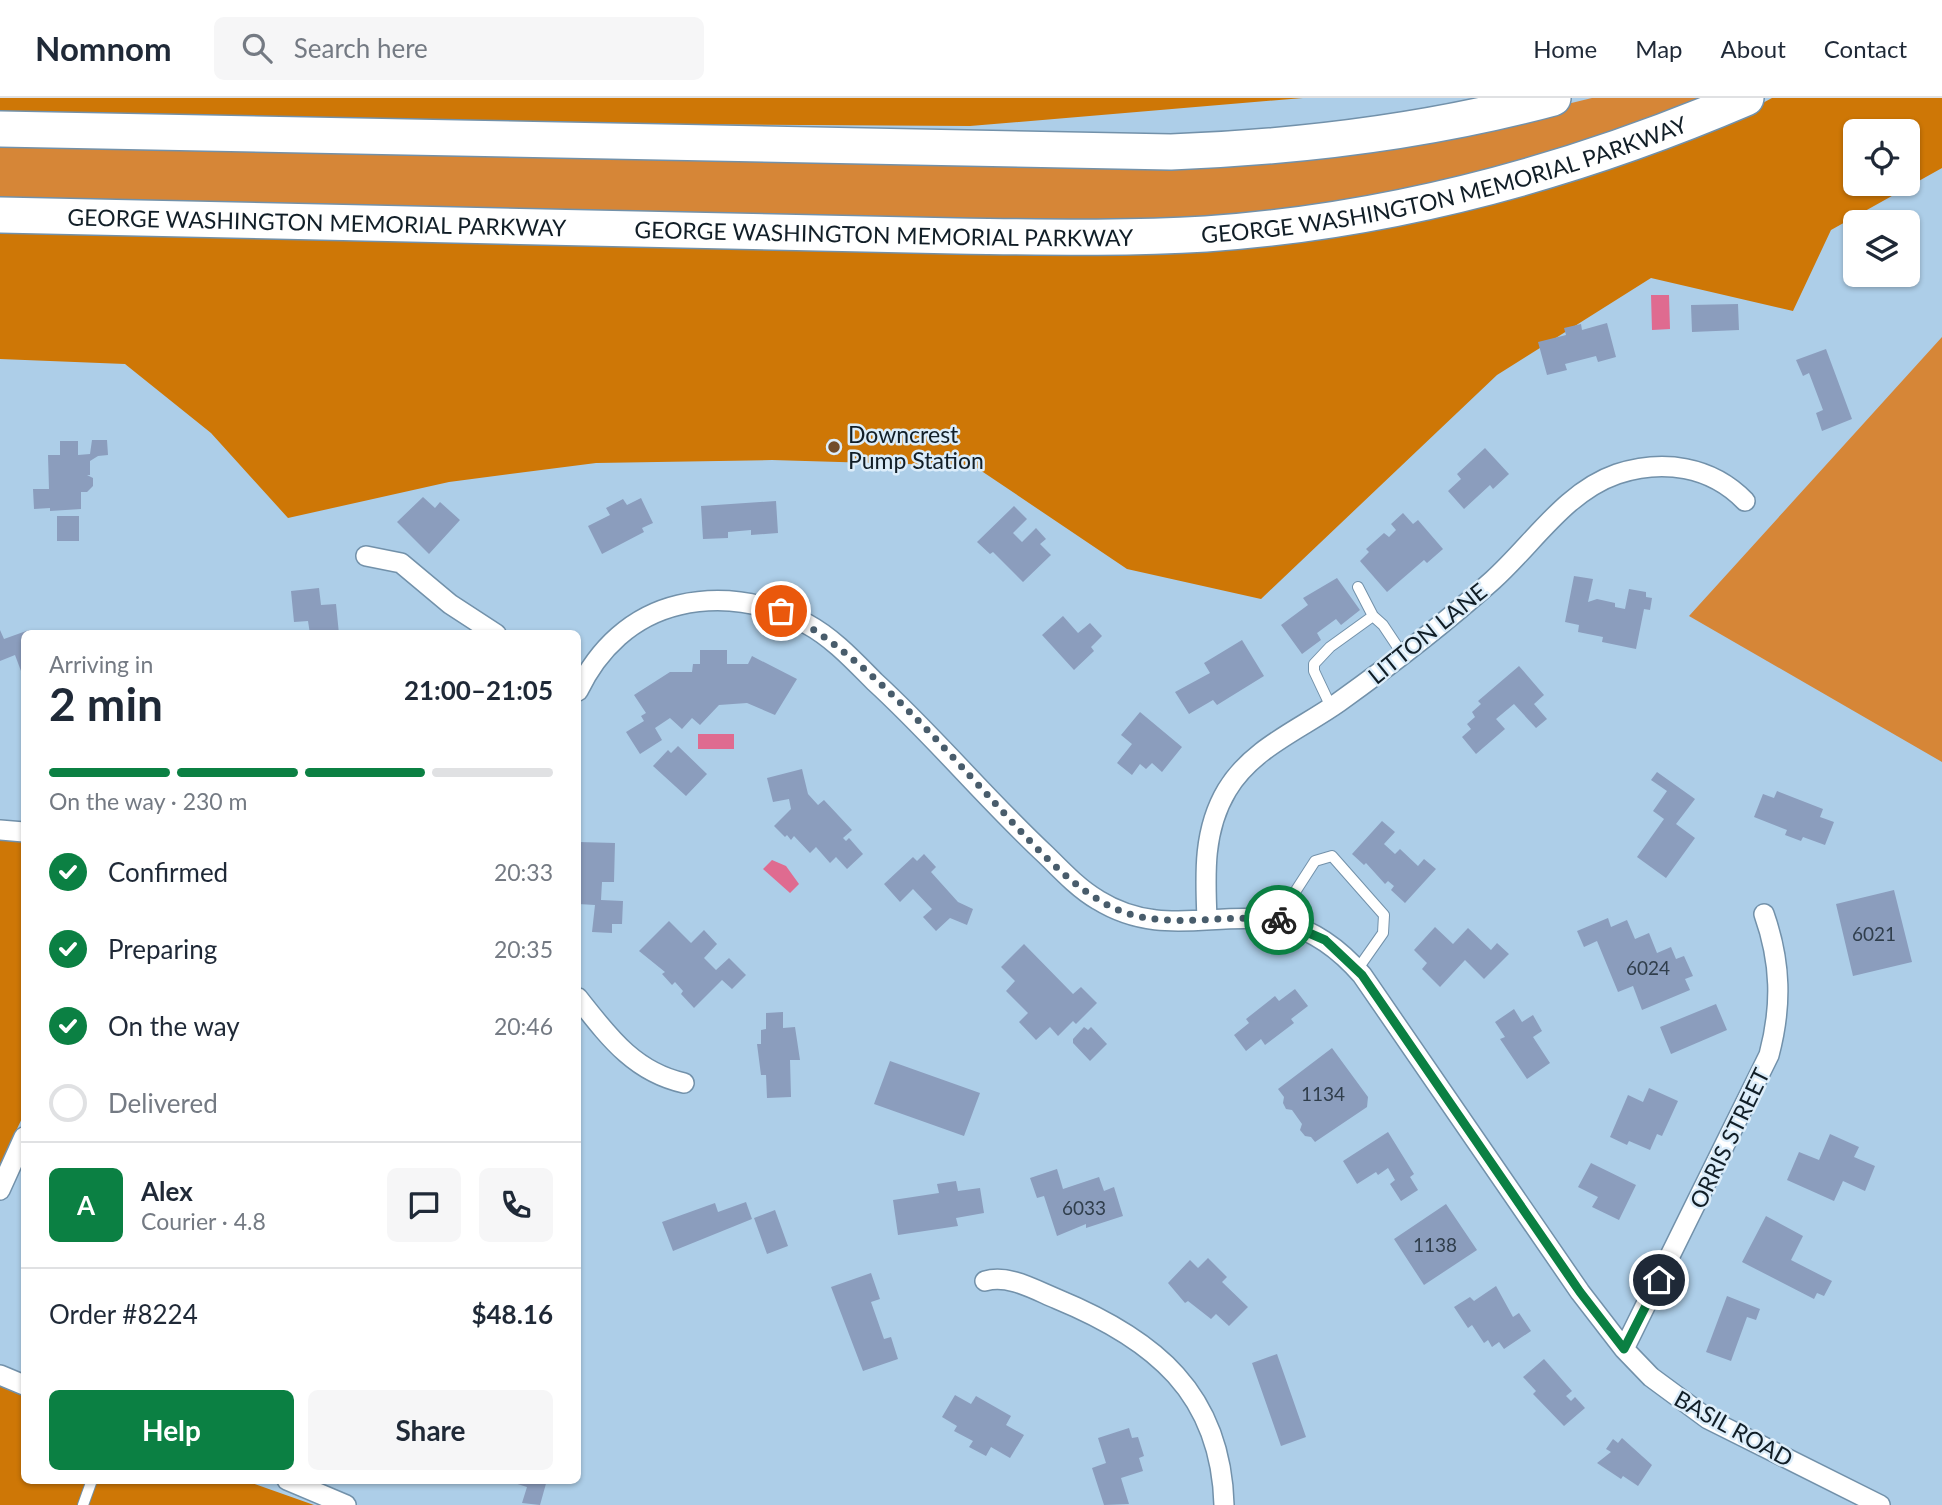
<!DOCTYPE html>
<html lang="en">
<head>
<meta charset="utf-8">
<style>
  :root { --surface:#fff; --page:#f6f6f7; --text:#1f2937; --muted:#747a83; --line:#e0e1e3; --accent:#0b8043 }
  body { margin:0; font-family:Lato,sans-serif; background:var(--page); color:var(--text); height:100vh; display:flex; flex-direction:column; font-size:26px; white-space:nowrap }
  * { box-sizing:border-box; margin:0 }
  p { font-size:23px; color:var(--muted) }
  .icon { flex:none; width:38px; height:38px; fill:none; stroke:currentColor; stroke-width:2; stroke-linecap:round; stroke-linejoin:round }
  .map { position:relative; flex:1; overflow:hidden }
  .sheet { position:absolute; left:21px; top:532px; width:560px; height:854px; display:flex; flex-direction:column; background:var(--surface); border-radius:10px; box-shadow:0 2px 5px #0004 }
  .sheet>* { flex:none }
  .controls { position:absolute; left:1843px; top:21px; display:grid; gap:14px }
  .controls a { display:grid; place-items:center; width:77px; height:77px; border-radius:10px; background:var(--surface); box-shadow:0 2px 5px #0004; font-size:35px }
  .pin { position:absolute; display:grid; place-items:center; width:60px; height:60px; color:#fff; margin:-30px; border:4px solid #fff; border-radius:50%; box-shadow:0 2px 7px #0007 }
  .courier { position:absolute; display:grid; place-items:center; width:70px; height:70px; margin:-35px; border:5px solid #0b8043; border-radius:50%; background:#fff; color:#222; box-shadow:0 2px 9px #0007 }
  .overview em { font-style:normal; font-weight:700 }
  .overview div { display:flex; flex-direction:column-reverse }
  .overview { display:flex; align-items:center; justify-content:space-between; height:119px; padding:0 28px }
  h1 { font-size:46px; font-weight:700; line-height:52px }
  .bar { display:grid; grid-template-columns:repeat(4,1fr); gap:10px 7px; align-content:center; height:84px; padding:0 28px }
  .bar i { height:9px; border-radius:5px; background:var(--line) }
  .bar .selected { background:var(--accent) }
  .bar p { grid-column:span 4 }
  .line { display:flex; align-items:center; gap:18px; padding:0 28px; border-top:2px solid var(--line) }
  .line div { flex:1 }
  .round { display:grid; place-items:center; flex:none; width:74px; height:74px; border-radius:10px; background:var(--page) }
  ol { padding:0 28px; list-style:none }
  li { display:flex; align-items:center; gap:21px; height:77px }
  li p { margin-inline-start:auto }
  li .icon { padding:7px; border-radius:50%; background:var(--accent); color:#fff; stroke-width:4 }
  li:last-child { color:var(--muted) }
  li i { width:38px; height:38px; border:4px solid var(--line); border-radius:50% }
  .button { display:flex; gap:14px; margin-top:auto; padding:14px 28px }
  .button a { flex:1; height:80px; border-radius:10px; background:var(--accent); color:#fff; font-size:28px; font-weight:700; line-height:80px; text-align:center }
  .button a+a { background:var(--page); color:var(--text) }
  header { display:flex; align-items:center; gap:42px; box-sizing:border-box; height:98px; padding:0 35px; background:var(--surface); border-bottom:2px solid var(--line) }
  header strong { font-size:33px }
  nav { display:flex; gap:38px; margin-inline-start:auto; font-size:24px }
  .search { width:490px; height:63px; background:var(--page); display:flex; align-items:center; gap:18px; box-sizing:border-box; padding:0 24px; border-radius:10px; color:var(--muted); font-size:26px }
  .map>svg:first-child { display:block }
</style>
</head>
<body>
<header>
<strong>Nomnom</strong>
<div class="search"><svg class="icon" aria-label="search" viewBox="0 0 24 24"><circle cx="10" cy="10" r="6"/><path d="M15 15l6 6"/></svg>Search here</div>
<nav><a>Home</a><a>Map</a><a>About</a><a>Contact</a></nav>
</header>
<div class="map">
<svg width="1942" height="1407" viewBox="0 0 1942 1407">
  <rect width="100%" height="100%" fill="#adcee8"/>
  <path fill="#d68637" d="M1592,0H1722L1539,68L1236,125L0,109V44L1422,41Z
    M1942,239V664L1689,518Z"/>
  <path fill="#ce7706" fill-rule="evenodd" d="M0,0H1303L970,28L0,22Z
    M1772,0H1942V70L1831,132L1793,213L1651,180L1497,277L1261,501L1127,471L974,368L772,362L596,365L449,384L288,420L211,335L125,266L0,261V130L1306,140L1744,15ZM1855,33H1908V86H1855Z
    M0,741L24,744V1016L0,1067Z
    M0,1284L24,1297V1382L246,1383L314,1407H0Z"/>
  <path fill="#df6b90" d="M1651,197H1669L1670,231L1652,232Z
    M698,636H734V651H698Z
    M772,762L786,768L799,786L790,795L763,771Z"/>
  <path fill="#8b9dbd" d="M1738,206L1739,232L1692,234L1691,207Z
    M1607,225L1616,259L1598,264L1596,258L1565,266L1567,272L1547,277L1538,244L1566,237L1564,230L1581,226L1582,232Z
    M1826,251L1852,321L1822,333L1816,315L1823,312L1809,275L1803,278L1796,262Z
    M829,341L842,345L838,357L826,353Z
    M92,342H107L108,357L98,358L90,363V377H87L93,380V388L87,394H81V411L50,413V410L34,411L33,391H49L48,357H60V343H78V357L90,356Z
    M1485,350L1509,376L1493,391L1490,387L1464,411L1448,393L1461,381L1457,376Z
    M423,399L435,410L440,404L460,422L429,456L397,424Z
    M641,400L653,425L642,430L644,434L602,456L588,428L610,417L606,410L623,401L627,407Z
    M776,403L778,435L751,437V432L728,434V440L703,441L701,408Z
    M1014,408L1027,421L1013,435L1022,444L1036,430L1046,441L1040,446L1051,457L1023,484L993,454L990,456L977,444Z
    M1403,415L1413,426L1418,422L1443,451L1427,465L1424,462L1387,494L1360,463L1369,454L1366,451L1384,435L1389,439L1396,432L1391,426Z
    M57,418H79V443H57Z
    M1574,478L1593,481L1588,504L1597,501L1615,505V509L1625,511L1629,491L1646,494V499L1652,500L1650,512L1644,511L1636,551L1602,544L1603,539L1578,534L1579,527L1565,524Z
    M1337,480L1360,512L1341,527L1336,521L1317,535L1321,542L1302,556L1281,527L1308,507L1303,500Z
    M319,490L321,507L336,506L339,536H310L308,523L294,524L291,493Z
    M1063,518L1078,535L1090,525L1102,538L1091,549L1094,553L1074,572L1042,537Z
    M0,532L4,541L29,532L30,536H24V581L15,557L0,563Z
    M1242,542L1264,578L1217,607L1213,602L1189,616L1175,594L1210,575L1204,565Z
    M700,552H727V566H748L752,558L797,581L775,617L747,605L719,607L700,627L692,620L682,631L670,620L655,630L662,642L640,656L626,634L644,623L641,618L646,615L634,597L670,574H692L693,566H700Z
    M1519,568L1544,597L1534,606L1547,621L1536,630L1514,606L1496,621L1505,631L1476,656L1462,639L1471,631L1467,626L1475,619L1472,614L1481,606L1478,603Z
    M1140,614L1182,649L1162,674L1152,665L1146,671L1140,666L1132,677L1117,665L1132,646L1121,637Z
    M678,648L707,676L686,698L653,668L668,652L671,655Z
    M802,671L808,696L818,707L824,702L852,732L843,740L846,743L849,740L863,756L847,771L836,759L830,765L816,749L810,755L794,738L791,742L787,737L785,739L774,728L791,711L789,701L773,704L767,680Z
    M1657,674L1695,701L1676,726L1695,740L1666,780L1637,759L1664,721L1653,713L1667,693L1651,682Z
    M1777,693L1823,711L1820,719L1834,724L1825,747L1803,739L1801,743L1785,737L1787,732L1754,719L1763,696L1774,700Z
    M1382,723L1395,734L1384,746L1395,756L1400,751L1418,768L1424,761L1436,771L1405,805L1391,792L1394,788L1388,783L1385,786L1366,765L1364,767L1352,756Z
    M579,744L615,745L614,784H602L601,802L623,803L622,826H612V835L592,834L595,807L578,806Z
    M924,756L936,769L931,774L958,804L973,811L967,827L950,820L936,833L923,819L932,811L913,791L900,804L884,786L913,759L917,763Z
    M1894,792L1912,864L1853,878L1836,806Z
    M1608,820L1611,829L1627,822L1635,841L1649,835L1657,855L1671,849L1676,861L1684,858L1693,878L1685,881L1690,892L1642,912L1633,888L1618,894L1597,843L1584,849L1577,833Z
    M669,823L691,845L704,832L717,846L704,860L716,872L729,860L746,877L732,891L722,882L694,910L681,896L683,893L675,884L672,887L662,876L665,874L639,853Z
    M1435,829L1453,846L1468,830L1491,852L1497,845L1509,856L1484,881L1465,862L1440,889L1422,871L1427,865L1414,852Z
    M1024,846L1073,896L1081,889L1097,905L1076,926L1073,923L1058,938L1050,929L1036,942L1019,924L1028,915L1006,893L1015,883L1001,869Z
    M1295,891L1308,908L1291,921L1294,925L1265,947L1261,941L1246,953L1234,937L1249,925L1246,921L1275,898L1279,903Z
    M1716,906L1727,932L1671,956L1660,929Z
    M1514,911L1522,924L1533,917L1542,933L1533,939L1550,965L1527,981L1500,941L1505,939L1495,924Z
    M783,914V930L795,929L800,962H790L791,999L767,1000L766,977H761L757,946H761V932L766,931V915Z
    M1084,929L1088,932L1091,929L1107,946L1090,963L1073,945V941Z
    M1332,950L1368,999L1367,1009L1315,1044L1311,1039L1305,1038L1300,1032L1302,1026L1292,1012L1286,1011L1283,1005L1284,999L1278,991Z
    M890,963L980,995L964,1038L874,1006Z
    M1649,990L1678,1003L1662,1038L1657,1036L1650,1052L1629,1043L1627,1047L1610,1039L1628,997L1643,1004Z
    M1388,1034L1414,1076L1410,1079L1418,1092L1401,1103L1390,1086L1395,1082L1388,1070L1378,1077L1376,1074L1357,1086L1343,1063Z
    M1830,1036L1859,1049L1854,1059L1875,1068L1865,1093L1843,1083L1834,1103L1787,1082L1799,1054L1819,1062Z
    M1591,1065L1636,1087L1619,1122L1592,1109L1598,1099L1578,1089Z
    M1057,1071L1063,1091L1099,1079L1104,1093L1114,1089L1123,1118L1086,1130V1126L1057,1138L1044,1098L1037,1100L1030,1080Z
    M956,1083L958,1093L980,1090L984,1115L956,1120L958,1128L898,1137L893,1102L939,1095L937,1086Z
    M746,1104L752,1121L673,1153L662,1124L715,1105L718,1114Z
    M1446,1106L1477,1152L1424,1187L1394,1141Z
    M775,1112L788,1148L767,1156L754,1120Z
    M1766,1118L1803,1138L1791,1162L1832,1183L1824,1198L1817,1195L1814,1201L1742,1164Z
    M1208,1160L1227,1179L1222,1184L1248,1209L1229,1228L1216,1216L1211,1221L1188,1203L1185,1205L1168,1185L1190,1162L1198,1170Z
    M871,1175L880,1201L871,1204L884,1241L891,1239L898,1261L863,1273L831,1189Z
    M1496,1188L1513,1219L1519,1215L1531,1233L1504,1251L1499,1244L1492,1249L1488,1242L1484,1245L1472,1227L1468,1230L1454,1209L1470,1199L1474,1203Z
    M1727,1198L1760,1211L1756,1222L1747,1219L1731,1263L1706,1254Z
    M1277,1256L1306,1339L1281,1348L1252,1265Z
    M1544,1261L1572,1293L1566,1298L1571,1303L1575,1299L1585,1310L1564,1328L1533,1296L1536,1293L1523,1279Z
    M955,1297L971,1306L976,1298L1011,1318L1006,1327L1024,1337L1010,1360L991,1349L986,1358L969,1349L973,1343L954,1333L957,1328L942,1319Z
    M1129,1330L1132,1340L1138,1339L1144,1358L1139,1360L1143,1373L1121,1380L1129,1406L1104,1407L1092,1370L1106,1365L1098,1340Z
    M1622,1340L1652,1367L1638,1388L1623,1378L1621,1381L1597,1365L1611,1354L1606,1351L1613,1341L1618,1345Z
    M505,1382H547L540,1407L522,1405L527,1389Z"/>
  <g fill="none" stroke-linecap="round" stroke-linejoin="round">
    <defs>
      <path id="lane" d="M1358,489L1373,518
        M1331,609L1314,573V566L1330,549L1373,518L1383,527L1403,557
        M1287,825L1295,794L1315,763L1332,758L1384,817L1383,835L1357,872
        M83,1407L92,1382"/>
      <path id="street" d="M366,458L401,465L450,506L496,536
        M578,593C598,551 632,518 679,507C723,497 767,505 807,526C833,540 854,563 875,584C935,639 987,702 1046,757C1062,773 1079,791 1098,802C1190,859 1269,770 1362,877L1580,1194L1624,1251L1651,1279L1708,1321L1880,1407
        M0,732L24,734
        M1207,821C1205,776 1203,732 1227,692C1252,650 1301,631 1339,604C1392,566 1444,526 1493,482C1533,446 1565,394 1617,376C1663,361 1711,368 1745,403
        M578,900C608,938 634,974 684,985
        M0,1092L24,1039
        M985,1183C1009,1176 1035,1192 1057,1201C1154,1241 1221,1295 1224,1407
        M1624,1251L1769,957C1782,908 1781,864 1764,816
        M0,1277L24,1287
        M287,1382L346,1407"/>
      <g id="highway">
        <path d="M0,31L1171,54C1301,49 1427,34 1553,0"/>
        <path id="s1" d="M0,117L957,138C1040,139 1123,141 1206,136C1394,123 1573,74 1746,0"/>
      </g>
    </defs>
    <use href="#lane" stroke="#7291aa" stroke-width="12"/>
    <use href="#street" stroke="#7291aa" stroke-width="22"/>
    <use href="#highway" stroke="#7291aa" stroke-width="38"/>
    <use href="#lane" stroke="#fff" stroke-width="10"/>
    <use href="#street" stroke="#fff" stroke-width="19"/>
    <use href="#highway" stroke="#fff" stroke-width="35"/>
  </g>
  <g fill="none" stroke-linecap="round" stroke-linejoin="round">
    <path stroke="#485c6b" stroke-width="7" stroke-dasharray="0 12.6" d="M781,513C855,548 937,642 993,703C1028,741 1076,798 1126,815C1175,831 1228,815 1279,822"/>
    <path stroke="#0b8043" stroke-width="9" d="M1279,822L1325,842L1362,877L1580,1194L1624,1251L1659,1182"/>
  </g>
  <circle fill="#724c29" stroke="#dcedfa" stroke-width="2.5" cx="834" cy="349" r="7"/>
  <g text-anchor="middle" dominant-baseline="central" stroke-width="5" stroke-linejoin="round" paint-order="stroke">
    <g font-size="19" fill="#303e4c">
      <text x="1874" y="835">6021</text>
      <text x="1648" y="869">6024</text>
      <text x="1323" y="995">1134</text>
      <text x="1084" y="1109">6033</text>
      <text x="1435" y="1146">1138</text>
    </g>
    <g font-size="23" fill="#111e27" stroke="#dcedfa">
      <text stroke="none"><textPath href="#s1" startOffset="1451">GEORGE WASHINGTON MEMORIAL PARKWAY</textPath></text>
      <text stroke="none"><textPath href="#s1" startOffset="317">GEORGE WASHINGTON MEMORIAL PARKWAY</textPath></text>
      <text stroke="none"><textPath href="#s1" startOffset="884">GEORGE WASHINGTON MEMORIAL PARKWAY</textPath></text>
      <text transform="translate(1427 535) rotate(-39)">LITTON LANE</text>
      <text transform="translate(1729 1040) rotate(-64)">ORRIS STREET</text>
      <text transform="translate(1734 1330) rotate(29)">BASIL ROAD</text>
    </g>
    <g font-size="23" fill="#111e27" stroke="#dcedfa" text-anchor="start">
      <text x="848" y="336">Downcrest<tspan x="848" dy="26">Pump Station</tspan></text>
    </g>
  </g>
</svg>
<div class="controls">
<a><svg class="icon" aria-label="locate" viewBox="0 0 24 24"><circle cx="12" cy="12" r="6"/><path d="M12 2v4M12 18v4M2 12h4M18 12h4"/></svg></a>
<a><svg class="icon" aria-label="layers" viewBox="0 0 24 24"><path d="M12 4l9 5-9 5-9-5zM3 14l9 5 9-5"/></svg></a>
</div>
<div class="pin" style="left:781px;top:513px;background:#ea580c"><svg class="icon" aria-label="bag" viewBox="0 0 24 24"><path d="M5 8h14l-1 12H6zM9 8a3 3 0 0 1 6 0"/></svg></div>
<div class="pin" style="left:1659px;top:1182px;background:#1f2937"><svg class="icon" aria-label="home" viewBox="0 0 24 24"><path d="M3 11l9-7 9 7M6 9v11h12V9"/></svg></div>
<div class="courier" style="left:1279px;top:822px"><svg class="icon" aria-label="bike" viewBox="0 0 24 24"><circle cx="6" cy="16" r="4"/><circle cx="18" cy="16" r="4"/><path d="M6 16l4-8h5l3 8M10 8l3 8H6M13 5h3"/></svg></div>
<section class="sheet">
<div class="overview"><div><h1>2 min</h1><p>Arriving in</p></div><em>21:00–21:05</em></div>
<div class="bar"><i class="selected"></i><i class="selected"></i><i class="selected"></i><i></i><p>On the way · 230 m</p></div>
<ol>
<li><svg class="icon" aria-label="check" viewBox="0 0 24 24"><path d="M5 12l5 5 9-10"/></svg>Confirmed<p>20:33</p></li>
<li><svg class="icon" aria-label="check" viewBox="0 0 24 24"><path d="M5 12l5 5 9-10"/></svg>Preparing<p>20:35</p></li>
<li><svg class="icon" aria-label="check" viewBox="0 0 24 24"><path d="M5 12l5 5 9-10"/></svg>On the way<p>20:46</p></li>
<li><i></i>Delivered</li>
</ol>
<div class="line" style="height:126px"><b class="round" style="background:var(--accent);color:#fff">A</b><div><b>Alex</b><p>Courier · 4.8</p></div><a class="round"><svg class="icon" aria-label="chat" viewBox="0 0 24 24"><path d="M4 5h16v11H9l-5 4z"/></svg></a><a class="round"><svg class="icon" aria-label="phone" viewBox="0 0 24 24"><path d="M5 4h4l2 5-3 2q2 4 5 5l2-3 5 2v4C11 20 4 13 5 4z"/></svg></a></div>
<div class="line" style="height:91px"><div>Order #8224</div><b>$48.16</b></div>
<div class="button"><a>Help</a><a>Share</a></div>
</section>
</div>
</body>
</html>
